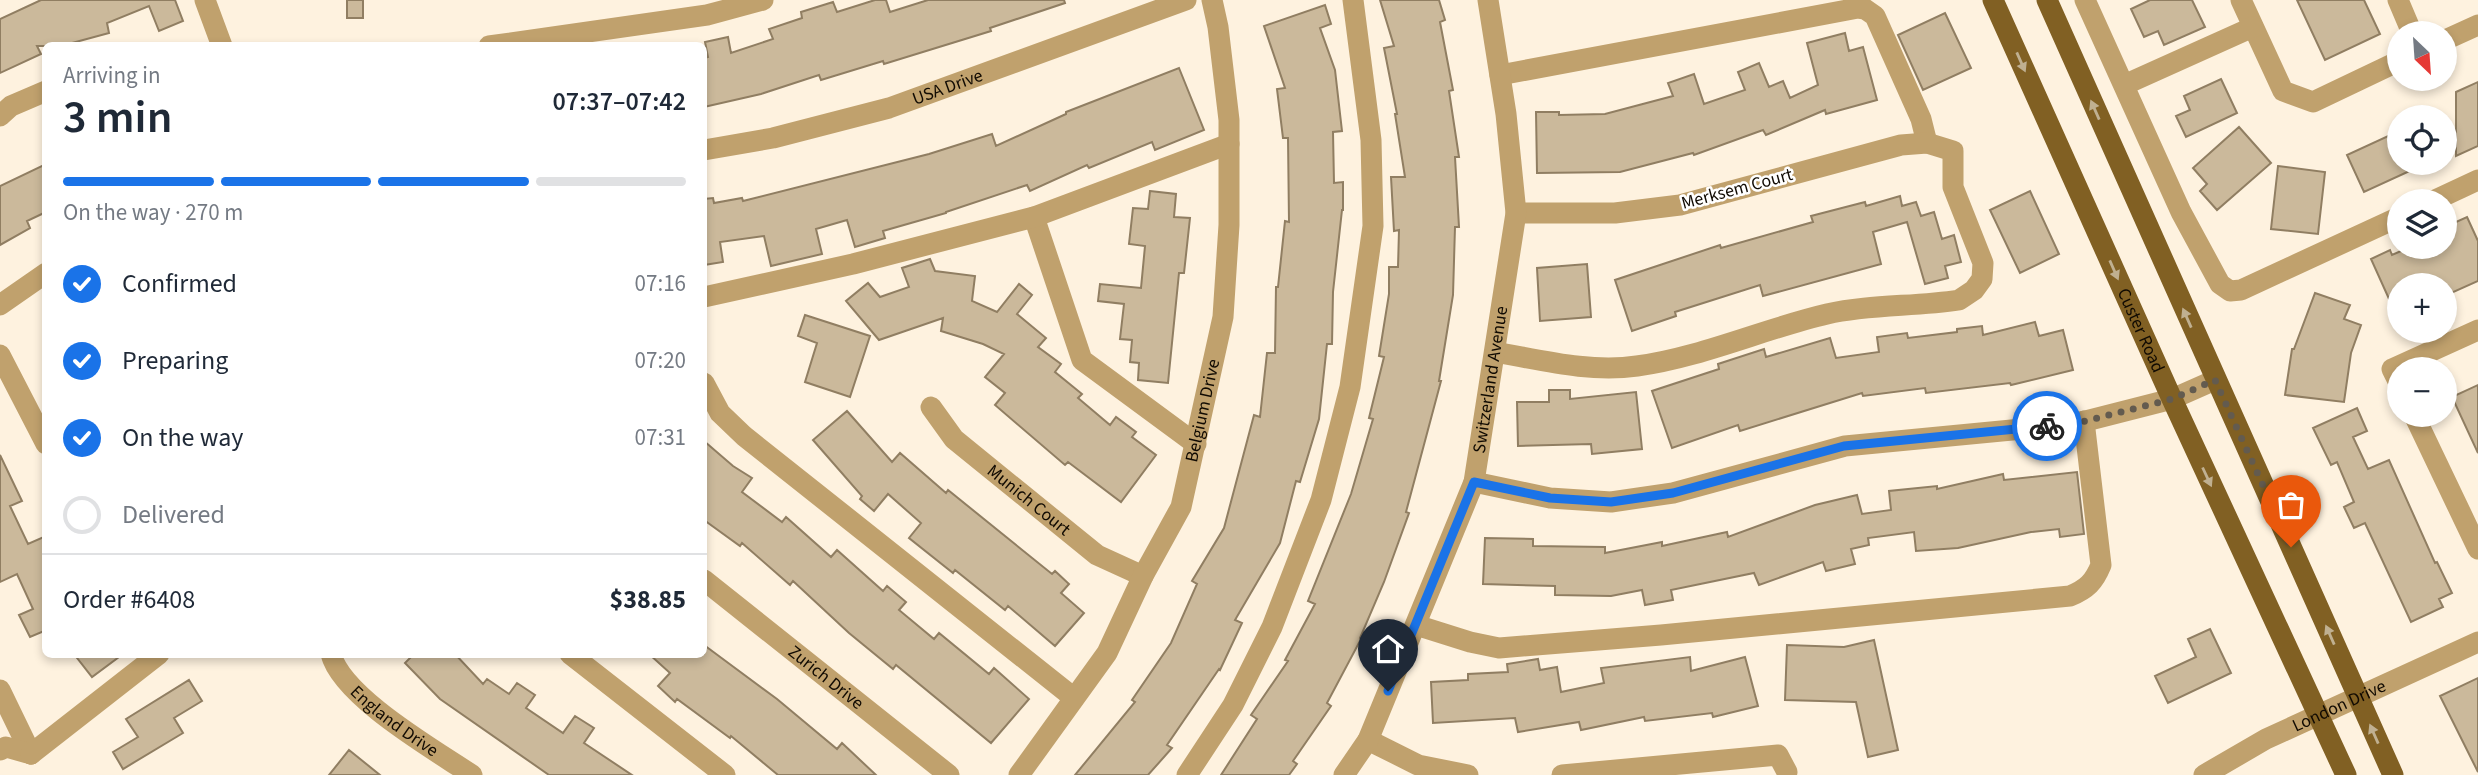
<!DOCTYPE html>
<html lang="en">
<head>
<meta charset="utf-8">
<style>
  :root { --surface:#fff; --page:#f6f6f7; --text:#1f2937; --muted:#747a83; --line:#e0e1e3; --accent:#1a73e8 }
  body { margin:0; font-family:"Source Sans 3",sans-serif; background:var(--page); color:var(--text); height:100vh; display:flex; flex-direction:column; font-size:26px; white-space:nowrap }
  * { box-sizing:border-box; margin:0 }
  p { font-size:23px; color:var(--muted) }
  .icon { flex:none; width:38px; height:38px; fill:none; stroke:currentColor; stroke-width:2; stroke-linecap:round; stroke-linejoin:round }
  .map { position:relative; flex:1; overflow:hidden }
  .drawer { position:absolute; left:42px; top:42px; width:665px; height:616px; display:flex; flex-direction:column; background:var(--surface); border-radius:10px; box-shadow:0 4px 10px #0003 }
  .drawer>* { flex:none }
  .needle { width:46px; rotate:155deg }
  .fabs { position:absolute; left:2387px; top:21px; display:grid; gap:14px }
  .fabs a { display:grid; place-items:center; width:70px; height:70px; border-radius:50%; background:var(--surface); box-shadow:0 4px 10px #0003; font-size:35px }
  .pin { position:absolute; display:grid; place-items:center; width:60px; height:60px; color:#fff; margin:-72px -30px; border-radius:50% 50% 50% 0; rotate:-45deg; box-shadow:0 0 7px #0007 }
  .pin .icon { rotate:45deg }
  .courier { position:absolute; display:grid; place-items:center; width:70px; height:70px; margin:-35px; border:5px solid #1a73e8; border-radius:50%; background:#fff; color:#222; box-shadow:0 2px 9px #0007 }
  .head em { font-style:normal; font-weight:600 }
  .head div { display:flex; flex-direction:column-reverse }
  .head { display:flex; align-items:center; justify-content:space-between; height:119px; padding:0 21px }
  h1 { font-size:46px; font-weight:600; line-height:52px }
  .bar { display:grid; grid-template-columns:repeat(4,1fr); gap:10px 7px; align-content:center; height:84px; padding:0 21px }
  .bar i { height:9px; border-radius:5px; background:var(--line) }
  .bar .on { background:var(--accent) }
  .bar p { grid-column:span 4 }
  .line { display:flex; align-items:center; gap:18px; padding:0 21px; border-top:2px solid var(--line) }
  .line div { flex:1 }
  ol { padding:0 21px; list-style:none }
  li { display:flex; align-items:center; gap:21px; height:77px }
  li p { margin-inline-start:auto }
  li .icon { padding:7px; border-radius:50%; background:var(--accent); color:#fff; stroke-width:4 }
  li:last-child { color:var(--muted) }
  li i { width:38px; height:38px; border:4px solid var(--line); border-radius:50% }
  .map>svg:first-child { display:block }
</style>
</head>
<body>
<div class="map">
<svg width="2478" height="775" viewBox="0 0 2478 775">
  <rect width="100%" height="100%" fill="#fef2df"/>
  <path fill="#cbb99b" stroke="#907e62" stroke-width="2" d="M41,0H175L183,21L159,31L149,6L107,23L109,33L61,46H37L41,54L0,73V19Z
    M347,0H363V18H347Z
    M875,0H886L890,12L928,0H1064L1065,3L990,28L991,31L884,64L883,61L821,80L819,75L761,94L704,107V58L708,57L705,42L728,37L731,53L773,39L769,29L802,18L801,12L833,2L837,12Z
    M1380,0H1439L1445,20L1440,22L1453,90L1449,91L1459,157H1455L1459,227H1455L1453,295L1439,381H1441L1406,512L1409,513L1384,582L1360,638L1361,639L1327,703L1331,706L1293,761L1297,764L1289,775H1221L1257,719L1251,715L1288,661L1285,660L1315,604L1308,601L1351,494L1373,419L1369,418L1384,357L1379,356L1389,294V267H1398L1399,230L1394,231L1391,177H1405L1395,114H1397L1384,48L1394,46Z
    M2150,0H2192L2205,27L2164,45L2158,31L2144,37L2131,9Z
    M2297,0H2364L2380,34L2325,60Z
    M1325,5L1331,24L1320,28L1335,70L1342,131L1333,132L1334,183L1343,182V210H1342L1333,292L1332,344H1327L1319,419L1300,482L1296,481L1280,543L1235,620L1242,623L1220,670L1219,669L1167,745L1172,748L1148,775H1075L1135,702L1132,700L1171,643L1197,584L1192,581L1224,528L1254,415L1260,417L1267,353H1275L1276,287H1278L1285,221L1289,222L1288,138H1283L1277,89L1285,88L1264,26Z
    M1945,13L1971,68L1923,90L1898,35Z
    M1845,33L1849,51L1863,47L1877,100L1826,114L1825,110L1766,135L1763,130L1694,155L1693,153L1620,172L1537,173L1536,112H1559V115L1605,114L1673,96L1668,83L1694,74L1704,104L1745,90L1738,72L1759,63L1769,87L1783,81L1790,98L1818,85L1807,43Z
    M1179,68L1204,130L1155,150L1152,142L1089,168L1087,165L1030,191L1027,185L946,212V213L883,231L885,238L855,247L847,220L816,229L822,254L771,266L764,236L720,242L723,262L704,265V199L713,198L714,203L742,198L743,201L929,154L992,134L996,146L1066,114V112Z
    M2221,79L2237,113L2186,137L2176,116L2190,110L2184,96Z
    M2478,82V146L2456,156V92Z
    M2239,127L2271,163L2217,210L2200,191L2207,184L2193,168Z
    M2399,131V163H2427L2364,192L2347,155Z
    M46,164V212L27,221L30,228L0,245V186Z
    M2278,166L2325,172L2318,234L2271,229Z
    M1150,191L1176,194L1174,217L1190,218L1184,273H1179L1168,383L1138,380L1139,363L1130,362L1132,340L1120,339L1124,304L1098,301L1100,284L1141,288L1145,246L1129,244L1133,208L1148,209Z
    M2030,191L2059,254L2020,273L1990,210Z
    M1900,196L1902,206L1916,202L1921,216L1934,212L1942,239L1954,235L1961,262L1945,266L1948,278L1925,284L1907,222L1873,232L1881,264L1763,296L1760,285L1675,312L1676,316L1632,331L1615,280L1720,245L1721,248L1813,222L1811,216L1865,202L1866,206Z
    M2467,217L2478,241V281L2449,294L2445,285H2399V321L2371,259L2390,250L2392,255L2410,247H2445V227Z
    M930,259L935,271L975,276L972,301L997,312L1019,284L1032,295L1017,314L1046,338L1038,347L1061,364L1055,372L1082,394L1078,398L1110,425L1116,417L1136,432L1132,437L1156,455L1121,502L1068,462L1065,465L995,405L1005,393L985,377L1004,354L983,344L941,331L943,318L879,340L846,301L868,283L880,297L909,287L902,268Z
    M1587,264L1591,317L1540,321L1537,268Z
    M2315,293L2350,305L2344,319L2361,325L2351,353L2344,402L2285,395L2292,349H2294Z
    M805,315L870,336L850,397L805,382L817,343L798,336Z
    M2035,322L2039,336L2063,330L2073,370L2011,385L2010,383L1926,393L1925,388L1863,396L1862,393L1740,431L1738,425L1672,448L1652,391L1719,369L1718,364L1764,349L1766,357L1830,338L1836,358L1879,352L1877,337L1907,333L1908,338L1957,332V329L1982,326L1983,335Z
    M2478,385V453L2452,397Z
    M1549,390H1570V399L1636,392L1642,449L1592,454L1591,444L1518,446L1517,402H1549Z
    M2357,408L2367,431L2353,437L2368,469L2389,460L2435,563L2437,562L2452,593L2439,599L2443,607L2411,622L2365,523L2354,528L2344,507L2354,502L2337,462L2331,465L2313,428Z
    M847,411L892,462L900,453L946,493L948,490L1052,574L1055,571L1069,584L1061,593L1084,613L1055,646L1008,606L1005,610L955,570L953,573L909,538L921,523L888,494L874,511L860,499L862,496L813,440Z
    M704,441L733,466L752,478L742,492L782,522L786,517L831,557L837,550L883,591L887,586L906,602L899,610L934,639L939,633L989,674L994,668L1029,699L991,743L896,665L893,669L849,633L793,581L790,585L742,543L740,546L704,520Z
    M0,455L22,501L10,506L28,544L46,536V634L44,631L30,637L19,615L33,609L17,574L0,582Z
    M2077,472L2084,534L2060,537L2059,529L2031,532L1958,548L1916,551L1914,532L1868,538L1869,545L1851,549L1855,564L1826,571L1823,562L1759,585L1754,573L1671,590L1673,600L1645,605L1642,590L1611,596L1555,595V586L1483,584L1485,538L1533,539V546L1605,547V553L1662,542V546L1727,532L1728,537L1815,505L1857,495L1862,514L1891,510L1889,491L1937,486V489L2003,474L2004,480Z
    M2210,629L2231,673L2168,703L2155,676L2196,657L2188,639Z
    M1874,640L1898,750L1868,757L1856,702L1785,700L1787,645L1844,647Z
    M704,645L777,699L837,749L842,743L876,775H778L731,736L730,738L677,699L675,702L658,686L670,673L649,654H704Z
    M74,654H123L92,677Z
    M414,654H455L483,684L487,679L509,694L517,683L535,695L526,708L563,733L575,716L594,728L584,743L632,775H549L440,699L405,663Z
    M1690,657L1691,671L1745,657L1758,706L1713,717L1712,713L1645,721L1644,717L1581,730L1579,722L1518,732L1515,718L1433,723L1431,682L1468,680V674L1508,672L1507,664L1538,659L1540,670L1557,667L1561,692L1604,683L1601,668Z
    M2478,678V772L2440,696Z
    M189,680L202,701L174,718L183,733L123,769L113,752L138,737L126,719Z
    M349,750L380,775H329Z"/>
  <g fill="none" stroke-linecap="round" stroke-linejoin="round">
    <g stroke="#c0a16d" stroke-width="21">
      <path d="M205,0L222,46"/>
      <path d="M2085,0L2181,212L2220,284L2230,291L2241,290L2399,217"/>
      <path d="M2241,0L2283,91L2313,102L2399,61"/>
      <path d="M2398,0L2412,33"/>
      <path d="M2445,40L2478,25"/>
      <path d="M489,46L707,15L763,0"/>
      <path d="M1500,75L1858,8L1865,9L1875,16L1921,119L1927,143"/>
      <path d="M2124,85L2253,27"/>
      <path d="M0,116L11,106L46,91"/>
      <path id="s1" d="M704,150L773,138L889,108L1186,0"/>
      <path d="M2433,201L2478,180"/>
      <path d="M1034,217L1082,360L1196,444"/>
      <path d="M704,297L853,264L1034,217L1229,144"/>
      <path d="M0,305L46,273"/>
      <path d="M1495,352C1541,360 1590,373 1637,366C1702,357 1763,329 1827,314C1870,304 1915,307 1959,300L1974,290L1982,279L1983,263L1953,187V151L1927,143L1901,145L1680,205L1615,213H1516"/>
      <path d="M0,355L46,444"/>
      <path d="M704,383L720,413L744,436L1074,698"/>
      <path d="M2399,383L2392,369L2478,330"/>
      <path id="s2" d="M931,407L954,439L1097,555L1143,576"/>
      <path d="M2414,415L2478,549"/>
      <path d="M1474,482L1550,498L1611,502L1673,493L1845,446L2074,424L2172,399L2215,380"/>
      <path id="s3" d="M704,580L949,775"/>
      <path d="M1416,625L1470,642L1499,648L1661,635L2070,596C2087,589 2094,582 2101,565L2084,421"/>
      <path id="s4" d="M331,654C342,697 435,750 472,775"/>
      <path d="M570,654L725,775"/>
      <path d="M0,690L31,754"/>
      <path d="M1368,740L1418,765L1468,775"/>
      <path d="M0,750L6,747L31,754"/>
      <path d="M31,754L159,654"/>
      <path id="s5" d="M1019,775L1107,653L1143,576L1181,507L1223,317L1229,225V120L1218,27L1212,0"/>
      <path d="M1187,775L1233,705L1272,627L1321,500L1350,387L1373,226L1371,140L1353,0"/>
      <path id="s6" d="M1344,775L1368,740L1474,482L1516,213L1506,114L1488,0"/>
      <path d="M1562,775L1778,755L1787,772"/>
      <path id="s7" d="M2204,775L2266,739L2478,642"/>
    </g>
    <g stroke="#816023" stroke-width="21">
      <path id="s8" d="M1993,0L2172,399L2346,775"/>
      <path d="M2047,0L2393,775"/>
    </g>
  </g>
  <defs><path id="oneway-solid" d="M-6-.8H1V-3.2L6.5 0L1 3.2V.8H-6Z" transform="scale(1.75)"/></defs>
  <g fill="#c0b091">
    <use href="#oneway-solid" transform="translate(2021 62) rotate(66)"/>
    <use href="#oneway-solid" transform="translate(2095 110) rotate(-114)"/>
    <use href="#oneway-solid" transform="translate(2114 270) rotate(66)"/>
    <use href="#oneway-solid" transform="translate(2187 318) rotate(-114)"/>
    <use href="#oneway-solid" transform="translate(2207 477) rotate(65)"/>
    <use href="#oneway-solid" transform="translate(2330 635) rotate(-114)"/>
    <use href="#oneway-solid" transform="translate(2374 734) rotate(-114)"/>
  </g>
  <g fill="none" stroke-linecap="round" stroke-linejoin="round">
    <path stroke="#635b4f" stroke-width="7" stroke-dasharray="0 12.6" d="M2047,426L2074,424L2172,399L2215,380L2291,547"/>
    <path stroke="#1a73e8" stroke-width="9" d="M1388,691L1474,482L1550,498L1611,502L1673,493L1844,446L2047,426"/>
  </g>
  <g text-anchor="middle" dominant-baseline="central" stroke-width="5" stroke-linejoin="round" paint-order="stroke">
    <g font-size="18" fill="#100a02" stroke="#fff">
      <text stroke="none"><textPath href="#s1" startOffset="252">USA Drive</textPath></text>
      <text transform="translate(1737 189) rotate(-15)">Merksem Court</text>
      <text stroke="none"><textPath href="#s8" startOffset="362">Custer Road</textPath></text>
      <text stroke="none"><textPath href="#s6" startOffset="425">Switzerland Avenue</textPath></text>
      <text stroke="none"><textPath href="#s5" startOffset="413">Belgium Drive</textPath></text>
      <text stroke="none"><textPath href="#s2" startOffset="136">Munich Court</textPath></text>
      <text stroke="none"><textPath href="#s3" startOffset="156">Zurich Drive</textPath></text>
      <text stroke="none"><textPath href="#s7" startOffset="152">London Drive</textPath></text>
      <text stroke="none"><textPath href="#s4" startOffset="94">England Drive</textPath></text>
    </g>
  </g>
</svg>
<div class="fabs">
<a><svg class="needle" viewBox="-14 -14 28 28"><path d="M0-13l5 13h-10z" fill="#e53935"/><path d="M0 13l5-13h-10z" fill="#747a83"/></svg></a>
<a><svg class="icon" aria-label="locate" viewBox="0 0 24 24"><circle cx="12" cy="12" r="6"/><path d="M12 2v4M12 18v4M2 12h4M18 12h4"/></svg></a>
<a><svg class="icon" aria-label="layers" viewBox="0 0 24 24"><path d="M12 4l9 5-9 5-9-5zM3 14l9 5 9-5"/></svg></a>
<a>+</a>
<a>−</a>
</div>
<div class="pin" style="left:2291px;top:547px;background:#ea580c"><svg class="icon" aria-label="bag" viewBox="0 0 24 24"><path d="M5 8h14l-1 12H6zM9 8a3 3 0 0 1 6 0"/></svg></div>
<div class="pin" style="left:1388px;top:691px;background:#1f2937"><svg class="icon" aria-label="home" viewBox="0 0 24 24"><path d="M3 11l9-7 9 7M6 9v11h12V9"/></svg></div>
<div class="courier" style="left:2047px;top:426px"><svg class="icon" aria-label="bike" viewBox="0 0 24 24"><circle cx="6" cy="16" r="4"/><circle cx="18" cy="16" r="4"/><path d="M6 16l4-8h5l3 8M10 8l3 8H6M13 5h3"/></svg></div>
<section class="drawer">
<div class="head"><div><h1>3 min</h1><p>Arriving in</p></div><em>07:37–07:42</em></div>
<div class="bar"><i class="on"></i><i class="on"></i><i class="on"></i><i></i><p>On the way · 270 m</p></div>
<ol>
<li><svg class="icon" aria-label="check" viewBox="0 0 24 24"><path d="M5 12l5 5 9-10"/></svg>Confirmed<p>07:16</p></li>
<li><svg class="icon" aria-label="check" viewBox="0 0 24 24"><path d="M5 12l5 5 9-10"/></svg>Preparing<p>07:20</p></li>
<li><svg class="icon" aria-label="check" viewBox="0 0 24 24"><path d="M5 12l5 5 9-10"/></svg>On the way<p>07:31</p></li>
<li><i></i>Delivered</li>
</ol>
<div class="line" style="height:91px"><div>Order #6408</div><b>$38.85</b></div>
</section>
</div>
</body>
</html>
